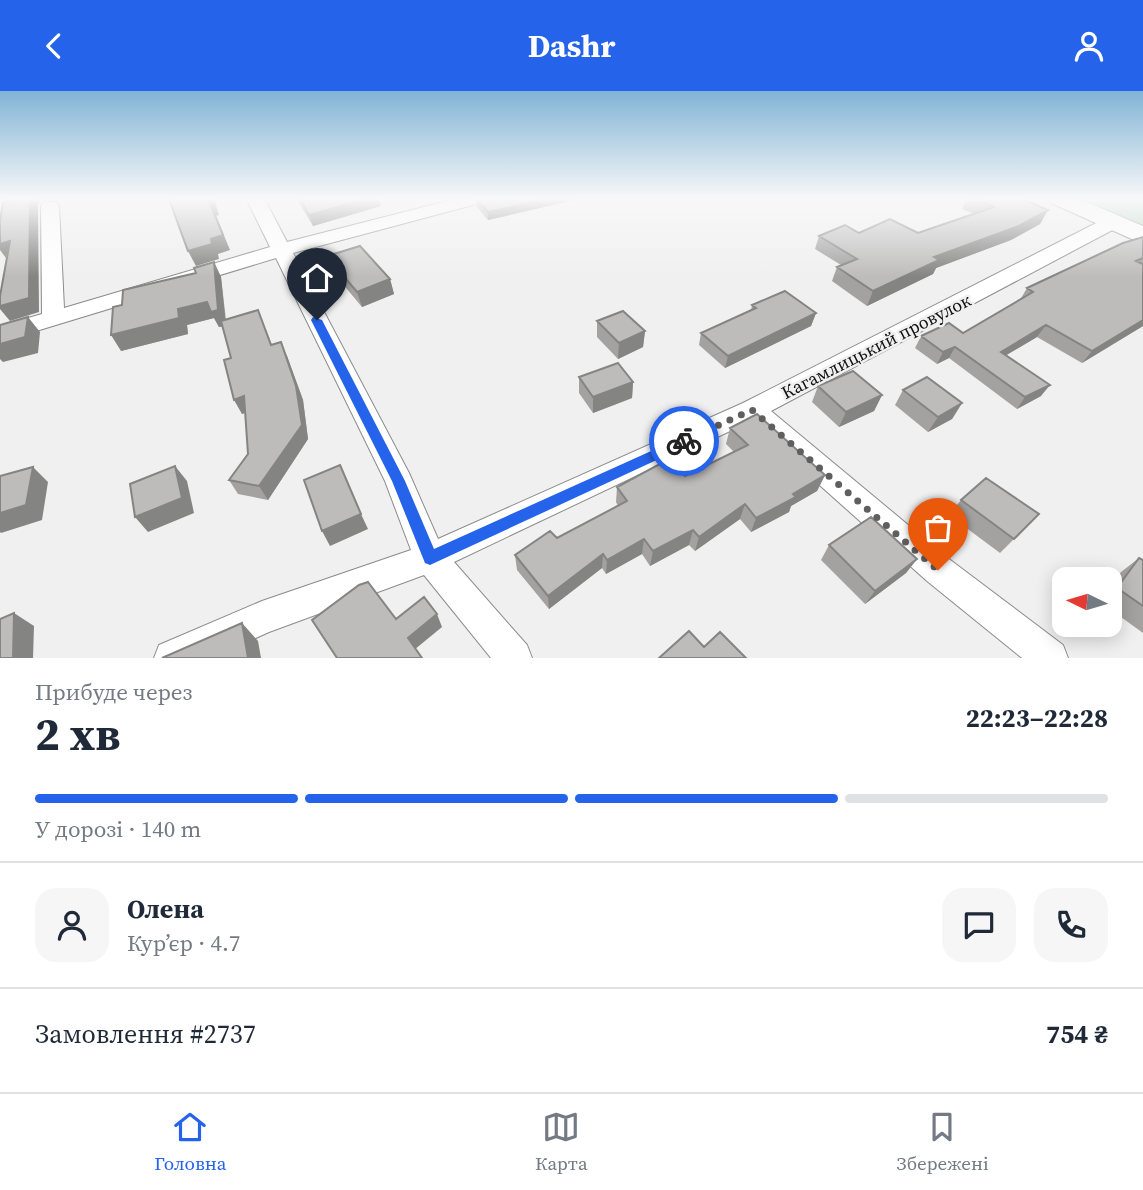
<!DOCTYPE html>
<html lang="uk">
<head>
<meta charset="utf-8">
<style>
  :root { --surface:#fff; --page:#f6f6f7; --text:#1f2937; --muted:#747a83; --line:#e0e1e3; --accent:#2563eb }
  body { margin:0; font-family:"Source Serif 4",serif; background:var(--page); color:var(--text); height:100vh; display:flex; flex-direction:column; font-size:26px; white-space:nowrap }
  * { box-sizing:border-box; margin:0 }
  p { font-size:23px; color:var(--muted) }
  .icon { flex:none; width:38px; height:38px; fill:none; stroke:currentColor; stroke-width:2; stroke-linecap:round; stroke-linejoin:round }
  .map { position:relative; height:567px; overflow:hidden }
  .panel { display:flex; flex-direction:column; background:var(--surface); flex:1 }
  .panel>* { flex:none }
  .needle { width:46px; rotate:275deg }
  .fabs { position:absolute; left:1052px; top:476px; display:grid; gap:14px }
  .fabs a { display:grid; place-items:center; width:70px; height:70px; border-radius:14px; background:var(--surface); box-shadow:0 4px 18px #0003; font-size:35px }
  .pin { position:absolute; display:grid; place-items:center; width:60px; height:60px; color:#fff; margin:-72px -30px; border-radius:50% 50% 50% 0; rotate:-45deg; box-shadow:0 0 7px #0007 }
  .pin .icon { rotate:45deg }
  .courier { position:absolute; display:grid; place-items:center; width:70px; height:70px; margin:-35px; border:5px solid #2563eb; border-radius:50%; background:#fff; color:#222; box-shadow:0 2px 9px #0007 }
  .summary em { font-style:normal; font-weight:700 }
  .summary div { display:flex; flex-direction:column-reverse }
  .summary { display:flex; align-items:center; justify-content:space-between; height:119px; padding:0 35px }
  h1 { font-size:46px; font-weight:700; line-height:52px }
  .bar { display:grid; grid-template-columns:repeat(4,1fr); gap:10px 7px; align-content:center; height:84px; padding:0 35px }
  .bar i { height:9px; border-radius:5px; background:var(--line) }
  .bar .selected { background:var(--accent) }
  .bar p { grid-column:span 4 }
  .line { display:flex; align-items:center; gap:18px; padding:0 35px; border-top:2px solid var(--line) }
  .line div { flex:1 }
  .round { display:grid; place-items:center; flex:none; width:74px; height:74px; border-radius:21px; background:var(--page) }
  header { display:flex; justify-content:space-between; align-items:center; height:91px; padding:0 35px; background:var(--accent); color:#fff; font-size:32px; font-weight:700 }
  .menu { display:flex; justify-content:space-around; align-items:center; height:98px; border-top:2px solid var(--line); background:var(--surface); font-size:19px; color:var(--muted) }
  .menu a { display:grid; justify-items:center; gap:4px }
  .menu .selected { color:var(--accent) }
  .map>svg:first-child { display:block }
</style>
</head>
<body>
<header><svg class="icon" aria-label="back" viewBox="0 0 24 24"><path d="M15 5l-7 7 7 7"/></svg>Dashr<svg class="icon" aria-label="person" viewBox="0 0 24 24"><circle cx="12" cy="8" r="4"/><path d="M4 21q1-7 8-7t8 7"/></svg></header>
<div class="map">
<svg width="1143" height="567" viewBox="0 0 1143 567">
  <rect width="100%" height="100%" fill="#f0f0f1"/>
  <path fill="#b6d5c4" d="M1082,107H1143V134Z"/>
  <g fill="none" stroke-linecap="round" stroke-linejoin="round">
    <defs>
      <path id="street" d="M246,107H264L287,151L459,107H487L484,111L293,162L409,382L438,448L743,312L1106,127H1120L1122,131L1120,135L771,320L949,468L1063,554L1068,567H1022L927,490L749,331L454,471L527,554L532,567H491L424,484L269,541L212,567H154L159,554L262,510L411,459L385,390L276,167L0,251V235L42,223L41,115L44,111H56L59,115L64,217L270,156Z"/>
      <path id="secondary" d="M1047,107H1078L1143,135V153L1051,112Z"/>
    </defs>
    <use href="#street" stroke="#8a8b8c" stroke-width="2"/>
    <use href="#secondary" stroke="#8a8b8c" stroke-width="2"/>
    <use href="#street" fill="#fff" fill-rule="evenodd"/>
    <use href="#secondary" fill="#fff" fill-rule="evenodd"/>
  </g>
  <path fill="#a3a2a1" d="M296,107H379L381,115L313,135Z
    M583,107L488,129L477,116L476,108Z
    M967,107H1020L1048,119L1040,133L1011,149L936,177L933,183L867,215L832,190L837,176L841,174L815,158L819,145L859,142H918L974,123L962,118Z
    M1143,146V235L1082,272L1037,246L1006,264L1041,305L1017,318L949,267L937,273L915,257L921,245L963,242L1020,209L1027,197Z
    M327,165L390,188L394,203L362,216L332,180Z
    M214,171L221,186L226,229L258,219L272,254L287,265L303,309L308,348L268,409L238,403L229,389L248,363L245,322L242,323L231,267L223,235L219,236L214,227L187,234L188,243L121,260L122,214L196,182Z
    M752,214L816,222L811,235L725,277L699,254L701,242L751,220Z
    M597,230L645,240L643,256L618,268L597,246Z
    M579,286L633,291L632,307L593,322L579,302Z
    M818,295L882,304L874,320L839,336L812,311Z
    M903,299L962,312L952,328L928,341L895,314Z
    M730,337L825,384L817,400L791,415L789,421L751,441L740,428L695,460L689,454L650,475L642,463L606,483L602,477L549,518L517,479L515,464L557,447L618,415L616,411L617,396L685,385L734,361L726,353Z
    M961,409L1039,423L1000,462L949,424Z
    M829,454L917,468L906,482L865,513L821,469Z
    M1139,467L1143,469V542L1110,518V497L1121,481Z"/>
  <path fill="#848483" d="M30,107H40L38,115L39,221L10,230L0,218V215Z
    M212,107H214L219,124L216,125L230,159L218,163L219,168L196,175L188,160L209,110Z
    M369,107H379L381,115L313,135L309,124Z
    M551,107H583L488,129V121Z
    M1048,119L1040,133L1011,149L936,177L933,183L867,215L873,200L934,166Z
    M10,150L6,167L0,159V153Z
    M214,171L221,186L226,235L219,236L214,227L187,234L188,243L121,260L111,244L178,218Z
    M390,188L394,203L362,216L357,201Z
    M816,222L811,235L725,277L728,265Z
    M28,226L40,241L38,262L3,271L0,268V253Z
    M1143,229V235L1082,272L1092,260Z
    M1046,234L1037,246L993,272L1001,261Z
    M645,240L643,256L618,268L619,252Z
    M281,251L287,265L303,309L308,348L268,409L259,395Z
    M955,256L949,267L937,273L943,261Z
    M633,291L632,307L593,322V306Z
    M1050,294L1041,305L1017,318L1025,306Z
    M882,304L874,320L839,336L846,321Z
    M244,305L252,319L242,323L234,309Z
    M962,312L952,328L928,341L938,326Z
    M175,375L187,390L194,422L148,441L135,426Z
    M33,376L48,391L42,429L1,442L0,441V422Z
    M825,384L817,400L791,415L789,421L751,441L756,427Z
    M745,413L740,428L695,460L699,446Z
    M361,423L368,438L330,455L322,440Z
    M693,439L689,454L650,475L653,460Z
    M644,448L642,463L606,483L607,469Z
    M603,463L602,477L549,518L548,505Z
    M917,468L906,482L865,513L875,500Z
    M14,522L34,535L33,567H13Z
    M437,523L442,536L414,559L408,547Z
    M242,532L258,550L261,567H248Z"/>
  <path fill="#bdbcbb" stroke="#848483" stroke-width="2" d="M18,107H30L29,207L0,215V205L10,150L0,153V130L3,111L17,108Z
    M176,107H212L213,109L209,110L223,144L211,148L212,153L188,160L169,108Z
    M299,107H369L309,124Z
    M481,107H551L488,121L476,108Z
    M973,107H1020L1048,119L1019,135L934,166L939,169L873,200L837,176L857,168L819,145L845,134L859,142L890,128L918,142L994,116Z
    M1143,146V167L1136,170L1143,173V229L1092,260L1046,234L1001,261L1050,294L1025,306L955,256L943,261L921,245L949,232L963,242L1033,201L1027,197L1123,152Z
    M360,155L390,188L357,201L327,165Z
    M214,171L218,219L211,221L207,211L178,218L179,227L111,244L113,216L122,214L123,199L196,182L194,177Z
    M785,200L816,222L728,265L701,242L756,217L752,214Z
    M258,219L271,254L281,251L296,295L302,334L259,395L229,389L248,363L244,305L234,309L224,269L231,267L221,230Z
    M623,220L645,240L619,252L597,230Z
    M28,226L25,246L0,253V234Z
    M618,272L633,291L593,306L579,286Z
    M853,280L882,304L846,321L818,295Z
    M927,286L962,312L938,326L903,299Z
    M757,323L825,384L793,403L796,406L756,427L745,413L699,446L693,439L653,460L644,448L607,469L603,463L548,505L515,464L550,440L557,447L627,410L617,396L669,368L685,385L748,354L730,337Z
    M340,374L361,423L322,440L304,389Z
    M175,375L182,407L135,426L130,393Z
    M33,376L26,414L0,422V385Z
    M986,387L1039,423L1014,448L961,409Z
    M871,426L917,468L875,500L829,454Z
    M1139,467L1143,469V515L1117,497Z
    M368,491L396,528L424,506L437,523L408,547L422,567H337L312,529L359,494Z
    M14,522L13,567H0V528Z
    M242,532L248,567H162Z
    M689,540L704,556L720,541L746,567H659Z"/>
  <linearGradient id="sky" x2="0" y2="1"><stop stop-color="#81b4d5"/><stop offset="0.58" stop-color="#f8f8f9"/><stop offset="1" stop-color="#f8f8f9" stop-opacity="0"/></linearGradient>
  <rect width="1143" height="186" fill="url(#sky)"/>
  <path fill="#2563eb" d="M313,226L322,229L405,390L434,458L680,347H689L690,350L689,354L430,474L425,472L392,390L311,229Z"/>
  <g fill="none" stroke-linecap="round" stroke-linejoin="round">
    <path stroke="#5f5f5f" stroke-width="7" stroke-dasharray="0 12.6" d="M684,350L752,319L938,479"/>
  </g>
  <g text-anchor="middle" dominant-baseline="central" stroke-width="5" stroke-linejoin="round" paint-order="stroke">
    <g font-size="18" fill="#111" stroke="#f0f0f1">
      <text transform="translate(876 255) rotate(-27)">Кагамлицький провулок</text>
    </g>
  </g>
</svg>
<div class="fabs">
<a><svg class="needle" viewBox="-14 -14 28 28"><path d="M0-13l5 13h-10z" fill="#e53935"/><path d="M0 13l5-13h-10z" fill="#747a83"/></svg></a>
</div>
<div class="pin" style="left:938px;top:479px;background:#ea580c"><svg class="icon" aria-label="bag" viewBox="0 0 24 24"><path d="M5 8h14l-1 12H6zM9 8a3 3 0 0 1 6 0"/></svg></div>
<div class="pin" style="left:317px;top:229px;background:#1f2937"><svg class="icon" aria-label="home" viewBox="0 0 24 24"><path d="M3 11l9-7 9 7M6 9v11h12V9"/></svg></div>
<div class="courier" style="left:684px;top:350px"><svg class="icon" aria-label="bike" viewBox="0 0 24 24"><circle cx="6" cy="16" r="4"/><circle cx="18" cy="16" r="4"/><path d="M6 16l4-8h5l3 8M10 8l3 8H6M13 5h3"/></svg></div>
</div>
<section class="panel">
<div class="summary"><div><h1>2 хв</h1><p>Прибуде через</p></div><em>22:23–22:28</em></div>
<div class="bar"><i class="selected"></i><i class="selected"></i><i class="selected"></i><i></i><p>У дорозі · 140 m</p></div>
<div class="line" style="height:126px"><a class="round"><svg class="icon" aria-label="person" viewBox="0 0 24 24"><circle cx="12" cy="8" r="4"/><path d="M4 21q1-7 8-7t8 7"/></svg></a><div><b>Олена</b><p>Кур’єр · 4.7</p></div><a class="round"><svg class="icon" aria-label="chat" viewBox="0 0 24 24"><path d="M4 5h16v11H9l-5 4z"/></svg></a><a class="round"><svg class="icon" aria-label="phone" viewBox="0 0 24 24"><path d="M5 4h4l2 5-3 2q2 4 5 5l2-3 5 2v4C11 20 4 13 5 4z"/></svg></a></div>
<div class="line" style="height:91px"><div>Замовлення #2737</div><b>754 ₴</b></div>
</section>
<nav class="menu">
<a class="selected"><svg class="icon" aria-label="home" viewBox="0 0 24 24"><path d="M3 11l9-7 9 7M6 9v11h12V9"/></svg>Головна</a>
<a><svg class="icon" aria-label="map" viewBox="0 0 24 24"><path d="M3 6l6-2 6 2 6-2v14l-6 2-6-2-6 2zM9 4v14M15 6v14"/></svg>Карта</a>
<a><svg class="icon" aria-label="saved" viewBox="0 0 24 24"><path d="M7 4h10v16l-5-4-5 4z"/></svg>Збережені</a>
</nav>
</body>
</html>
